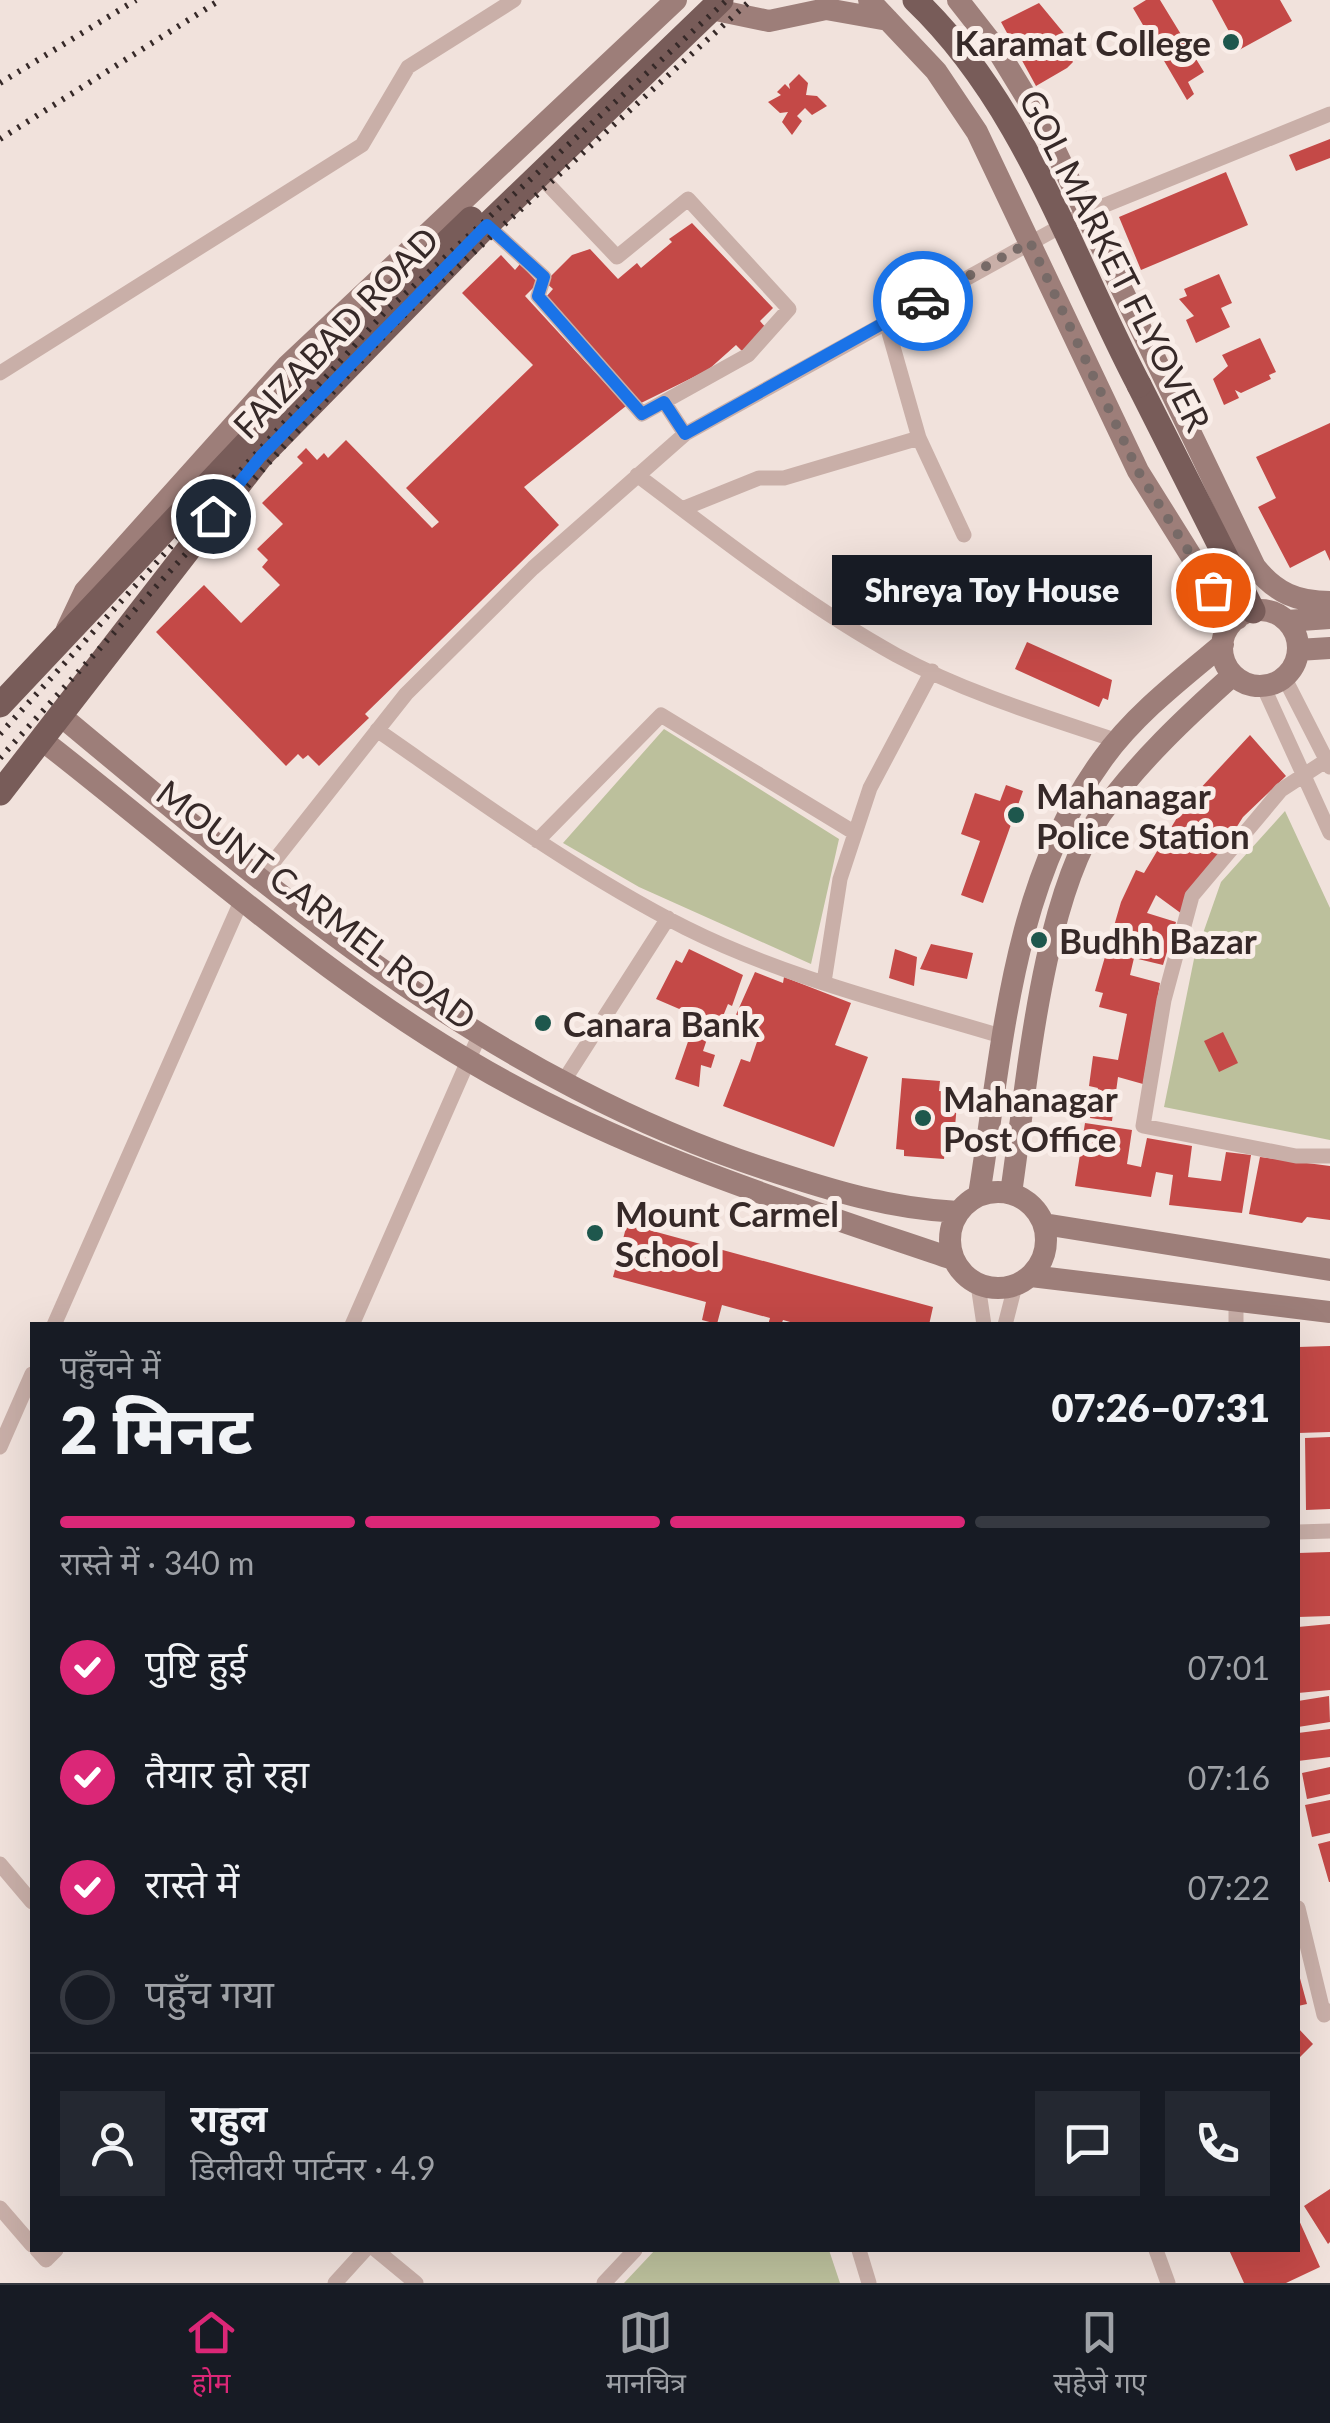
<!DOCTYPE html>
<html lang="hi">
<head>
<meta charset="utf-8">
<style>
  :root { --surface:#171b24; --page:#242831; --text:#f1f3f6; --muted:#9ea1a6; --line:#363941; --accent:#db2777 }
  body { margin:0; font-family:Lato,"Noto Sans Devanagari",sans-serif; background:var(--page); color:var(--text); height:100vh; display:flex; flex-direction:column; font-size:38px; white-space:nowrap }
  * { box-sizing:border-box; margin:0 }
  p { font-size:32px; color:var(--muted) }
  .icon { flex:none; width:55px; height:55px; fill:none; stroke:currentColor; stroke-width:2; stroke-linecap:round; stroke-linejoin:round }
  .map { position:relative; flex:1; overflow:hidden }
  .side { position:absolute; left:30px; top:1322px; width:1270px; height:930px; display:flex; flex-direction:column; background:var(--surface); border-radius:0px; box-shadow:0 10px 40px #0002 }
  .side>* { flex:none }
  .pin { position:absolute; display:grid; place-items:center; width:85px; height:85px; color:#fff; margin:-42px; border:5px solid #fff; border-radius:50%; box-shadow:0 2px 10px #0007 }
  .courier { position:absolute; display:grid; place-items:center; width:100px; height:100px; margin:-50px; border:8px solid #1a73e8; border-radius:50%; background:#fff; color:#222; box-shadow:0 2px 12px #0007 }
  .bubble { position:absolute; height:70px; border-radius:0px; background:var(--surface); box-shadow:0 10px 40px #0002; font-size:32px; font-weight:800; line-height:70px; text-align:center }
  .overview em { font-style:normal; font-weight:800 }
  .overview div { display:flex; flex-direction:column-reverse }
  .overview { display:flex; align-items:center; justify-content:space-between; height:170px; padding:0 30px }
  h1 { font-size:65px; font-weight:800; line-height:75px }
  .bar { display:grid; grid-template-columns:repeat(4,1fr); gap:15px 10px; align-content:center; height:120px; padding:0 30px }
  .bar i { height:12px; border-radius:8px; background:var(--line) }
  .bar .current { background:var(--accent) }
  .bar p { grid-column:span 4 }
  .line { display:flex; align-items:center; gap:25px; padding:0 30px; border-top:2px solid var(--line) }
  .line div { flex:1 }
  .round { display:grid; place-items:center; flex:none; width:105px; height:105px; border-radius:0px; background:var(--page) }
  ol { padding:0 30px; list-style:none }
  li { display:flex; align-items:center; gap:30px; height:110px }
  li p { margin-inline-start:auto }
  li .icon { padding:10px; border-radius:50%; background:var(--accent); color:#fff; stroke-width:4 }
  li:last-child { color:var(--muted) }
  li i { width:55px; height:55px; border:5px solid var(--line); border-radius:50% }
  .dock { display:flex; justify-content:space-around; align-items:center; height:140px; border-top:2px solid var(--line); background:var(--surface); font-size:28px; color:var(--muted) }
  .dock a { display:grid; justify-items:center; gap:5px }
  .dock .current { color:var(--accent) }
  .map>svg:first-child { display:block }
</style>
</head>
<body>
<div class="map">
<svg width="1330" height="2283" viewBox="0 0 1330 2283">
  <rect width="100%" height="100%" fill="#f1e2dc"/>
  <path fill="#bcc09c" d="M664,729L839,839L811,964L639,887L563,843Z
    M1285,811L1330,908V1140L1164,1107L1194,959L1221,882Z
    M655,2250H829L840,2283H624Z"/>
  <path fill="#c44947" d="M1146,0H1160L1204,72L1188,82L1194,94L1187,100L1133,8Z
    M1212,0H1280L1292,21L1239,50Z
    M1039,3L1077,49L1068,54L1073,62L1067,68L1036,86L1001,22Z
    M799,74L808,83L806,95L817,96L827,106L812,115L805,108L797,116L802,121L792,135L782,122L788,112L780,113L768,102L781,95L777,92L785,84L790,89L789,84Z
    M1330,139V158L1296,171L1289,155Z
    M1226,172L1248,225L1141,270L1119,217Z
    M692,223L773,308L760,321L766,328L742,351L736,345L708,370L639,404L546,297L553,289L545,282L572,255L590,249L618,279L637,263L641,268L672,242L669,239Z
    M501,255L515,270L520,264L538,283L525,296L626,406L524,487L559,525L365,714L369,718L319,766L308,755L303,759L298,754L286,766L156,632L204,585L241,623L280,585L262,567L268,560L257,549L283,524L262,503L303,463L297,457L306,448L317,460L324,453L328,458L346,440L432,528L439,522L406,488L533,365L462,293Z
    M1219,274L1232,303L1221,308L1230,327L1196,343L1186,320L1194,316L1179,299L1187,296L1184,289Z
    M1260,338L1276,372L1269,375L1271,379L1241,393L1235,390L1239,398L1224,405L1213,379L1228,366L1222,355Z
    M1330,423V561L1325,550L1290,568L1258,507L1276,498L1256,457Z
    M1027,642L1112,680L1108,700L1103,698L1099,707L1015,669Z
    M1250,735L1286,776L1243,817L1182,914L1156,895L1147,913L1176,922L1163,965L1134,958L1130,975L1160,983L1143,1084L1118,1077L1112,1121L1090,1118L1098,1088L1089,1086L1093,1056L1118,1060L1127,1014L1099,1007L1103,993L1095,991L1121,902L1136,870L1144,873L1184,806Z
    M1006,785L1023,791L983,903L961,895L980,841L961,834L975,793L1000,801Z
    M931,944L973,953L967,979L920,969Z
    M689,949L743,975L732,1006L728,1004L719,1026L656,999L676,960L682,963Z
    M895,949L917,957L914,986L889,978Z
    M755,972L783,983L784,977L851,1003L835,1045L868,1057L834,1147L723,1106L741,1059L750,1062L759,1036L731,1026Z
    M1223,1032L1238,1063L1219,1072L1204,1041Z
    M691,1033L707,1039L703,1051L715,1055L711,1068L701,1065L699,1087L675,1079Z
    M902,1078L940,1081L939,1091L958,1092L953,1150H945L944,1159L904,1156V1150L896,1149Z
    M1085,1123L1132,1130L1127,1164L1141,1167L1147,1138L1192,1146L1188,1177L1221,1181L1226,1152L1251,1155L1242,1213L1169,1205L1173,1175L1156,1172L1151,1197L1075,1186Z
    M1260,1157L1330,1166V1220L1307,1217L1302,1223L1249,1214Z
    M627,1224L933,1307L929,1325H801L783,1320L781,1325H768L770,1318L722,1305L717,1324L702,1320L706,1302L613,1277Z
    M1330,1346V1432L1298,1433V1347Z
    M1330,1437V1509L1306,1510L1305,1438Z
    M1330,1552V1616L1298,1617V1553Z
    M1330,1624V1690L1298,1693V1627Z
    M1329,1696L1330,1722L1298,1727V1701Z
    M1330,1729V1757L1298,1761V1733Z
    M1330,1767V1794L1307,1799L1302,1773Z
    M1330,1800V1833L1312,1837L1305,1805Z
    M1330,1841V1882H1329L1318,1844Z
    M1298,1971L1307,2004L1298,2006Z
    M1298,2028L1313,2044L1298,2059Z
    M1330,2189V2242L1328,2244L1304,2206Z
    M1298,2218L1320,2267L1286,2283H1244L1229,2250H1298Z"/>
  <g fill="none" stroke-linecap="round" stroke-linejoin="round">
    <path stroke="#c9afa8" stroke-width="15" d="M487,225L544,277L538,296L642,414L748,355L789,309L688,199L617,257L541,177
      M886,322L919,438L964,535
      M0,373L362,145L408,67L514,0
      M664,402L685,434
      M637,475C721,538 804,604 896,655C966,693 1043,716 1118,741
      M682,509L759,478H784L919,438
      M1284,677L1330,767
      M1263,686L1330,833
      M377,730C478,800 576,872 686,928C786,978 898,1005 1004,1037
      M1327,760L1281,790L1192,896L1164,1000L1143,1126L1296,1156H1330
      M537,841L661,715L855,833
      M259,880L406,694L533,568L685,434L1083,214L1330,114
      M824,982L840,879L870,788L932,671
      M563,1082L668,918
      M978,1285L984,1325
      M54,1325L243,897
      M352,1325L479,1036
      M1005,1325L1015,1286
      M1236,1325V1300
      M0,1447L32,1374
      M1298,1532L1330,1531
      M0,1864L32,1902
      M1298,1908L1324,2015L1330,2011
      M0,2208L32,2245
      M37,2250L46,2260L56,2250
      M376,2250L416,2283
      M859,2250L869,2283
      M1156,2250L1168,2283
      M335,2283L365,2250
      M604,2283L635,2250"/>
    <path stroke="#9d7e79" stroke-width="22" d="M869,0L936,71L977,132L1138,471L1208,583L1237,619
      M958,0L998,51L1042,123L1255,567C1276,593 1297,602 1330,602
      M711,9L769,21L826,9L888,20
      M1222 648a38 38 0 1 1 76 0a38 38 0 1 1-76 0Z
      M1287,621L1330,618
      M67,629L85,591L287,366L676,0
      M1298,650L1330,648
      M61,716C281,899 490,1078 766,1169C830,1190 891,1209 958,1212
      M42,740C181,848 319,973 471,1062C621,1151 788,1203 953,1259
      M950 1240a48 48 0 1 1 96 0a48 48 0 1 1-96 0Z
      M1011,1193C1027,1086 1041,901 1101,814C1138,762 1186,717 1233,675
      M979,1195C1003,1047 1011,885 1102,760C1134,715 1181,679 1223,644
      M1044,1224L1330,1270
      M1031,1276L1330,1312"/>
    <path stroke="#785c59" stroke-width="25" d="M1139,385L1253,611
      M0,705L328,357L471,219
      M0,793L261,456L487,225L721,0"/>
    <path stroke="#362928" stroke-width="6" stroke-dasharray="2.5 8" stroke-linecap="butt" d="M0,83L136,0
      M0,139L220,0
      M0,734L385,312L727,0
      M0,758L396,323L751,0"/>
    <path stroke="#785c59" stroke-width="25" d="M915,0C1025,105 1070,254 1139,385"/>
  </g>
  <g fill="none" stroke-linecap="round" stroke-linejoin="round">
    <path stroke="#776a67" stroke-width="10" stroke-dasharray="0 18" d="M923,301L1030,242L1138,471L1213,590"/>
    <path stroke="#1a73e8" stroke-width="12" d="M213,516L261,456L487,225L544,277L538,296L642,414L664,402L685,434L923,301"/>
  </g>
  <g fill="#1e574d" stroke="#f9ede8" stroke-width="4">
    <circle cx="1231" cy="42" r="10"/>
    <circle cx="1016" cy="815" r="10"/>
    <circle cx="1039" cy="940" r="10"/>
    <circle cx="543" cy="1023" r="10"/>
    <circle cx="923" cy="1118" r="10"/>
    <circle cx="595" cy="1233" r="10"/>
  </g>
  <g text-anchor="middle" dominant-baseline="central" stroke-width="10" stroke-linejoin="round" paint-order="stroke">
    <g font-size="35" font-weight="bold" fill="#362928" stroke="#f9ede8" text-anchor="start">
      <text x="1211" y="42" text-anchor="end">Karamat College</text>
      <text x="1036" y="795">Mahanagar<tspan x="1036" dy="40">Police Station</tspan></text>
      <text x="1059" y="940">Budhh Bazar</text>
      <text x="563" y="1023">Canara Bank</text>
      <text x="943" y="1098">Mahanagar<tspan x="943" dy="40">Post Office</tspan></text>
      <text x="615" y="1213">Mount Carmel<tspan x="615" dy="40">School</tspan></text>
    </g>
    <g font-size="35" fill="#362928" stroke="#f9ede8">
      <text transform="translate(1116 260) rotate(63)">GOL MARKET FLYOVER</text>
      <text transform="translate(335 332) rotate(-46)">FAIZABAD ROAD</text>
      <text transform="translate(317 904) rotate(37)">MOUNT CARMEL ROAD</text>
    </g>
  </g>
</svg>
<div class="pin" style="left:1213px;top:590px;background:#ea580c"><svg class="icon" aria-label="bag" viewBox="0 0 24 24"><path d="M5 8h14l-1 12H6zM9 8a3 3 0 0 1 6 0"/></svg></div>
<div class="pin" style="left:213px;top:516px;background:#1f2937"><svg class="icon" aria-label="home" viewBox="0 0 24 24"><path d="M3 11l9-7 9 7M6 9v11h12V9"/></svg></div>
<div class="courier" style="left:923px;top:301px"><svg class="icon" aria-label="car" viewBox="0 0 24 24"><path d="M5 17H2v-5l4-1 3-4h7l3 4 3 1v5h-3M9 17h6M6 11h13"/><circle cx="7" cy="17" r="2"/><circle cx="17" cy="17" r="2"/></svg></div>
<div class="bubble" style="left:832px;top:555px;width:320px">Shreya Toy House</div>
<section class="side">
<div class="overview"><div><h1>2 मिनट</h1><p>पहुँचने में</p></div><em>07:26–07:31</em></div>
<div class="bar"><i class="current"></i><i class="current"></i><i class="current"></i><i></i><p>रास्ते में · 340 m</p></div>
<ol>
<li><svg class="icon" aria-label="check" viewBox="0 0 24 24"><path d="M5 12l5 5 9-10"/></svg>पुष्टि हुई<p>07:01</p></li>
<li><svg class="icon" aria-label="check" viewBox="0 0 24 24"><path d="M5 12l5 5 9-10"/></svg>तैयार हो रहा<p>07:16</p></li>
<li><svg class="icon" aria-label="check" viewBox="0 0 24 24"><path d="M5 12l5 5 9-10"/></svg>रास्ते में<p>07:22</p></li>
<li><i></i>पहुँच गया</li>
</ol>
<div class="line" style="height:180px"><a class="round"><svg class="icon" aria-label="person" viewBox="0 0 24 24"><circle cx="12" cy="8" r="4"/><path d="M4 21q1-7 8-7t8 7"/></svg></a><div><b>राहुल</b><p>डिलीवरी पार्टनर · 4.9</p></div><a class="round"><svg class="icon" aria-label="chat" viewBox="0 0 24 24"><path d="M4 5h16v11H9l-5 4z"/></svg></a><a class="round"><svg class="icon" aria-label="phone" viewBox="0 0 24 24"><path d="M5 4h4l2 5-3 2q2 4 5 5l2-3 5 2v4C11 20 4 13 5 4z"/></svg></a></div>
</section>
</div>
<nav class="dock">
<a class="current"><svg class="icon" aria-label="home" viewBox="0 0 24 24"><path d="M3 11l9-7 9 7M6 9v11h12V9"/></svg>होम</a>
<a><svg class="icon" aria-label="map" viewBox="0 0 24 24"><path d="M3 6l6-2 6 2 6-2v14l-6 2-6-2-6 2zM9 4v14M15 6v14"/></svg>मानचित्र</a>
<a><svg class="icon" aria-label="saved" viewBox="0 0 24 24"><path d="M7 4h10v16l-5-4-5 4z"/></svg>सहेजे गए</a>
</nav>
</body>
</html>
